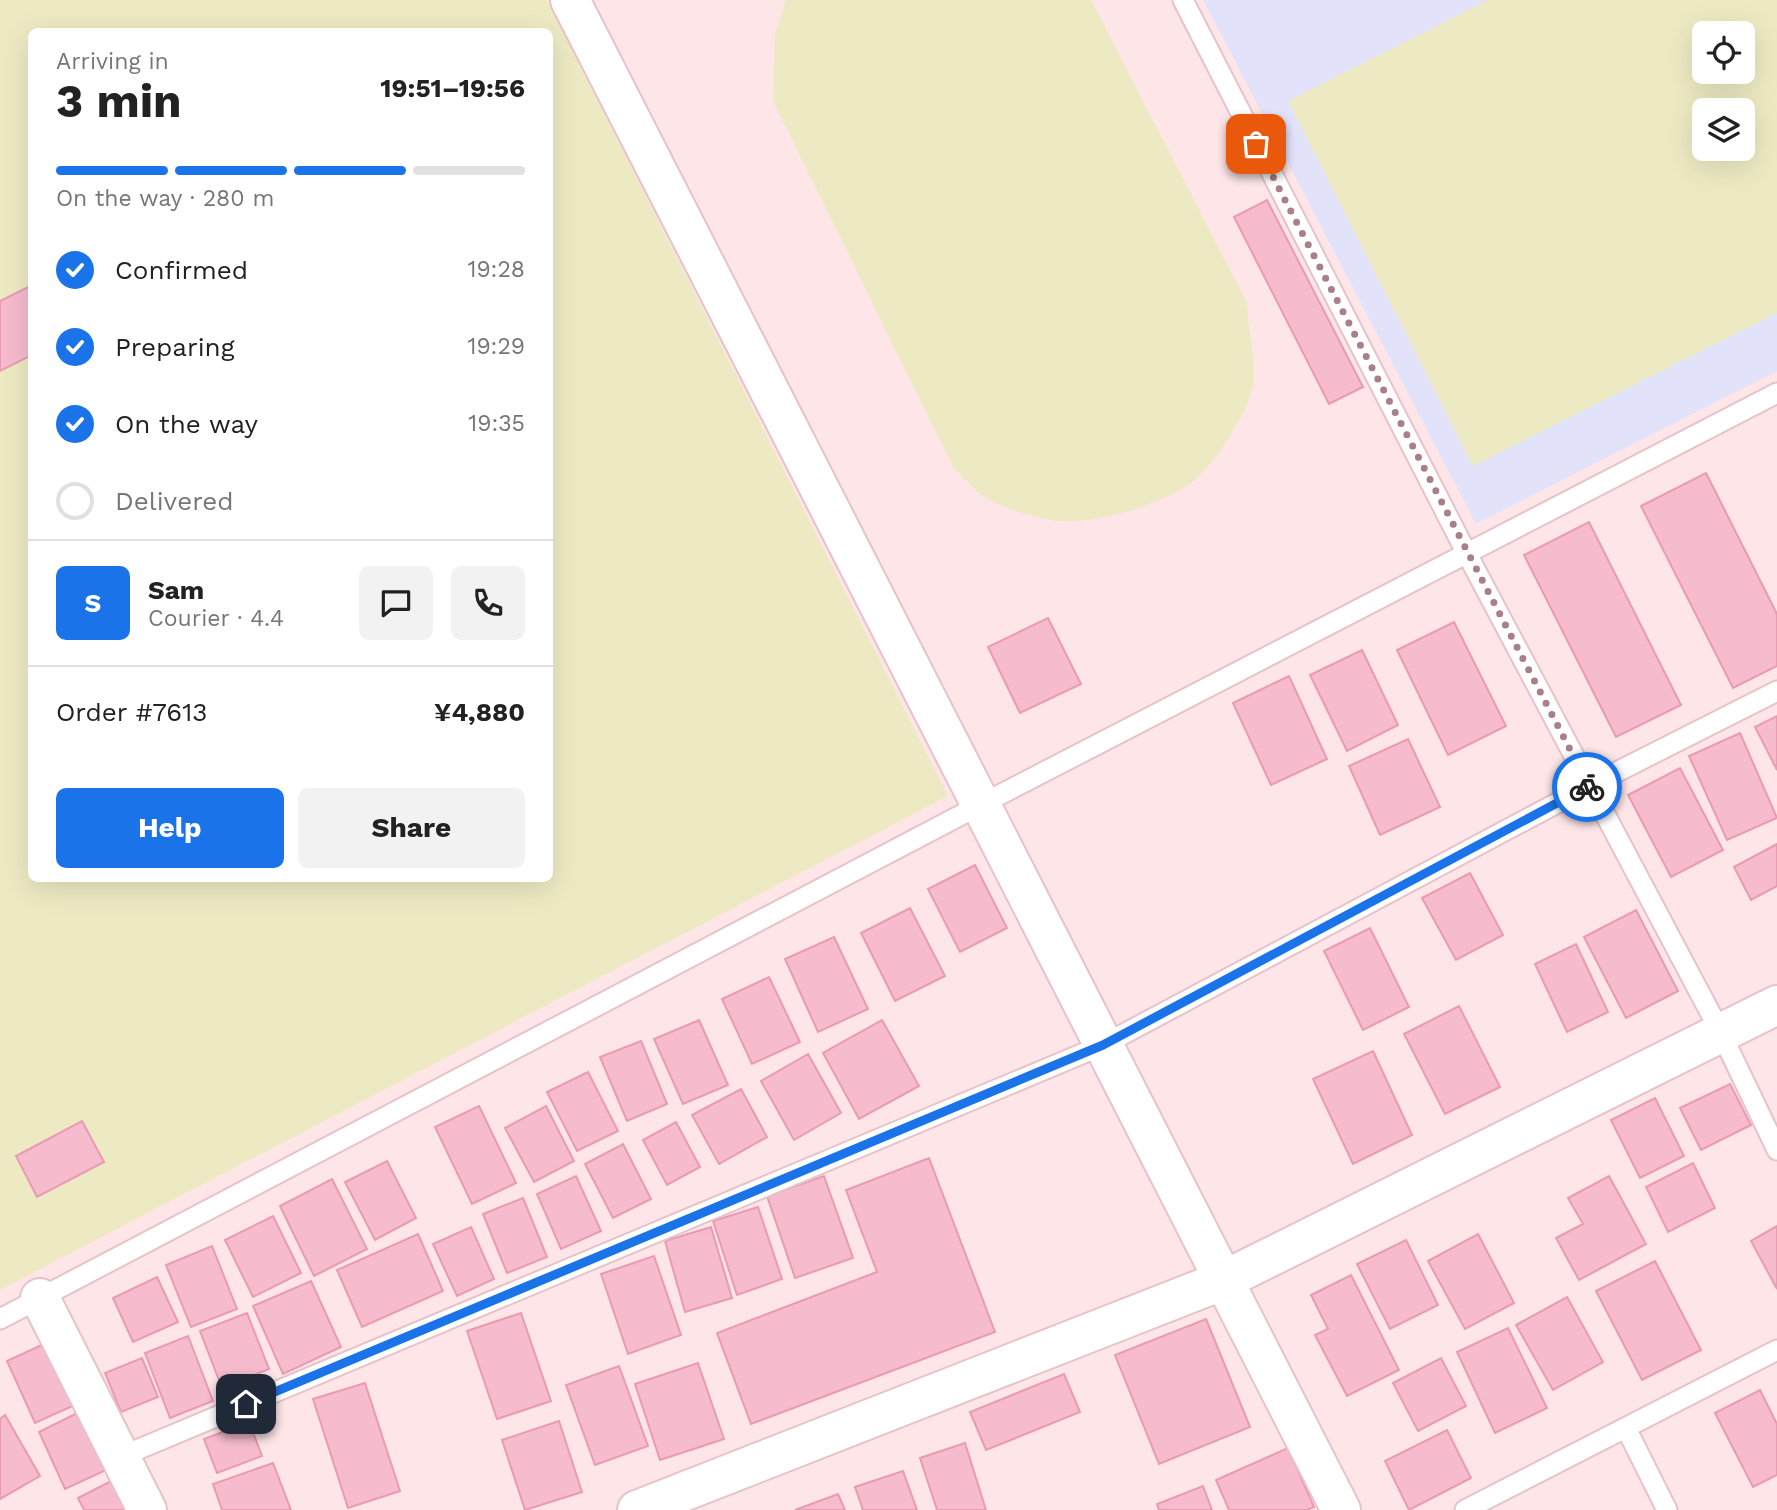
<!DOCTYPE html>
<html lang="en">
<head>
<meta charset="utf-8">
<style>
  :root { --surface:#fff; --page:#f2f2f2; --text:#222; --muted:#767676; --line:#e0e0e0; --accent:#1a73e8 }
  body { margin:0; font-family:"Work Sans",sans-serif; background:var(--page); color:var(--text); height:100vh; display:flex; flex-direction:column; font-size:26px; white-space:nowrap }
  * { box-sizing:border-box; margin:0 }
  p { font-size:23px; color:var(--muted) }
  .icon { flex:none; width:38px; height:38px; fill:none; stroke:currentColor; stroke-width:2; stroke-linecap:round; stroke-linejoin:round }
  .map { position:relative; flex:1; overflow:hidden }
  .details { position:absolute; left:28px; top:28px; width:525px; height:854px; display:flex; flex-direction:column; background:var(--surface); border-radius:10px; box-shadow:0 7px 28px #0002 }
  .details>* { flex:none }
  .buttons { position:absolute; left:1692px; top:21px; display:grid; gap:14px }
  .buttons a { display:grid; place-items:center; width:63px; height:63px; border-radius:10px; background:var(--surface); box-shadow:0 7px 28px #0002; font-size:35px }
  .pin { position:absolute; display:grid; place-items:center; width:60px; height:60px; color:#fff; margin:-30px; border-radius:14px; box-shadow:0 4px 10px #0006 }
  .courier { position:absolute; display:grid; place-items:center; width:70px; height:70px; margin:-35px; border:5px solid #1a73e8; border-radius:50%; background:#fff; color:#222; box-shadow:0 2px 9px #0007 }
  .head em { font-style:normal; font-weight:700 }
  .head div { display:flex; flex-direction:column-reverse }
  .head { display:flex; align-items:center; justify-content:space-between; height:119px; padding:0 28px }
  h1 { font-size:46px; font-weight:700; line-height:52px }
  .bar { display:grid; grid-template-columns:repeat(4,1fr); gap:10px 7px; align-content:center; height:84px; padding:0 28px }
  .bar i { height:9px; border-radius:5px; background:var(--line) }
  .bar .on { background:var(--accent) }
  .bar p { grid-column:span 4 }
  .line { display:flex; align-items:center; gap:18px; padding:0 28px; border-top:2px solid var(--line) }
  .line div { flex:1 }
  .round { display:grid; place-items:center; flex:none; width:74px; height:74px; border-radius:10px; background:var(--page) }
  ol { padding:0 28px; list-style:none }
  li { display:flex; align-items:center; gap:21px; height:77px }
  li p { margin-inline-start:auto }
  li .icon { padding:7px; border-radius:50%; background:var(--accent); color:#fff; stroke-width:4 }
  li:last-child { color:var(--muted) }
  li i { width:38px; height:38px; border:4px solid var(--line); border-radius:50% }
  .button { display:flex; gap:14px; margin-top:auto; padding:14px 28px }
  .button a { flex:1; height:80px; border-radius:10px; background:var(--accent); color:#fff; font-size:28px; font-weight:700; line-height:80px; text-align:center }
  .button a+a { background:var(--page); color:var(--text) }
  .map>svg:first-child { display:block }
</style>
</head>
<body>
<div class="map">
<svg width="1777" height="1510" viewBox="0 0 1777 1510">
  <rect width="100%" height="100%" fill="#fee6e8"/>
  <path fill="#e2e3fb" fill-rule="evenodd" d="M1203,0H1777V371L1476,524ZM1704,33H1743V72H1704ZM1704,110H1743V149H1704Z"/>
  <path fill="#edeac3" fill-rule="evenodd" d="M0,0H547L948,796L0,1290ZM32,32H550V878H32Z
    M786,0H1091L1246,301C1249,325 1256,362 1253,386C1249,411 1215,463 1195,480C1166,503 1096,525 1060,521C1042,520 998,507 984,497C973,489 963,477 953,467L773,101L775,34Z
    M1488,0H1777V313L1473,466L1288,101ZM1743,33V72H1704V33ZM1743,110V149H1704V110Z"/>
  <path fill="#f6bbcc" stroke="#ea9ab2" stroke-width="2" d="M1267,200L1363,387L1329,404L1234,217Z
    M32,285V355L0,371V301Z
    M1706,473L1777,614V666L1733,688L1641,506Z
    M1589,522L1681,705L1616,737L1524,555Z
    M1048,618L1081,684L1020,713L988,647Z
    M1454,622L1506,726L1448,755L1397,650Z
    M1362,650L1398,725L1347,751L1310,675Z
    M1289,676L1327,759L1271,785L1233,703Z
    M1777,716V770L1755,727Z
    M1740,733L1777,818L1727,840L1689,756Z
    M1408,739L1440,807L1380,835L1349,766Z
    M1680,768L1723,850L1671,877L1628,795Z
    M1777,844V886L1751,900L1734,867Z
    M975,865L1007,928L960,952L928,889Z
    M1470,873L1503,935L1456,960L1422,898Z
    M910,908L945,976L895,1001L861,933Z
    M1636,910L1678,991L1626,1018L1584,937Z
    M1370,928L1409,1007L1363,1030L1324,951Z
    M834,937L868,1009L818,1032L785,959Z
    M1576,944L1608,1012L1567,1032L1535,964Z
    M769,977L800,1042L752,1064L722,999Z
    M1459,1006L1500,1087L1445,1114L1404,1034Z
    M699,1020L728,1085L683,1104L654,1039Z
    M882,1020L919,1086L859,1119L823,1053Z
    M641,1041L667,1104L627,1121L600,1057Z
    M1373,1051L1412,1135L1353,1164L1313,1079Z
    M808,1054L841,1113L794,1140L761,1081Z
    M588,1072L618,1131L577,1151L547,1092Z
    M1730,1084L1751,1125L1701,1150L1680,1108Z
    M741,1089L767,1137L719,1164L692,1115Z
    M1655,1098L1684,1156L1640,1178L1611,1120Z
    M479,1106L516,1183L472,1204L435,1127Z
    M546,1106L574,1161L534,1182L505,1128Z
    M82,1121L104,1162L37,1197L16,1156Z
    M676,1122L700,1167L667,1185L643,1140Z
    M623,1144L651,1199L613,1218L585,1164Z
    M929,1158L995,1332L751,1424L717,1333L877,1272L846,1190Z
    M387,1161L416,1218L375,1240L345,1182Z
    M1693,1163L1715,1208L1668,1232L1646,1187Z
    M576,1176L601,1231L561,1249L537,1194Z
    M824,1176L853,1258L795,1278L767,1196Z
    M1609,1176L1646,1244L1579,1280L1556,1238L1583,1224L1568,1198Z
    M332,1179L367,1249L314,1276L280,1206Z
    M523,1198L547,1257L507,1273L483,1214Z
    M758,1207L782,1279L737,1295L713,1221Z
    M273,1216L301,1273L253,1297L225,1240Z
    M1777,1226V1289L1751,1241Z
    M471,1227L494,1279L457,1296L433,1244Z
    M711,1227L732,1298L685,1312L665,1241Z
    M418,1234L443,1291L362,1327L337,1270Z
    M1478,1234L1514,1303L1465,1329L1428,1261Z
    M1406,1240L1438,1305L1390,1329L1357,1264Z
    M212,1246L237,1309L191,1327L166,1265Z
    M654,1256L681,1335L628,1354L601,1274Z
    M1655,1261L1701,1350L1642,1380L1596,1291Z
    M1351,1275L1399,1370L1347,1396L1315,1335L1328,1329L1311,1295Z
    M157,1277L178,1322L133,1342L113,1298Z
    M311,1281L341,1347L283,1374L253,1306Z
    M1567,1297L1603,1362L1553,1390L1516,1325Z
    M247,1313L269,1369L222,1388L200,1331Z
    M521,1313L551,1401L497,1419L467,1331Z
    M1206,1319L1250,1427L1159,1464L1115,1355Z
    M1508,1328L1547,1408L1495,1433L1457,1352Z
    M188,1336L213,1401L170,1418L145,1353Z
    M48,1342L77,1404L35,1423L7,1361Z
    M142,1358L158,1397L121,1412L105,1373Z
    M1441,1358L1466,1406L1418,1431L1393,1383Z
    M698,1363L724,1439L660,1460L635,1384Z
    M619,1366L648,1446L595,1465L566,1385Z
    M1064,1374L1080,1412L986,1450L970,1412Z
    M365,1383L400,1491L348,1508L313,1399Z
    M1760,1390L1777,1424V1475L1753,1487L1715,1413Z
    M79,1412L106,1470L65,1489L39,1432Z
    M5,1415L40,1476L0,1499V1419Z
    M559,1421L582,1492L525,1510L502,1440Z
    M249,1422L262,1456L217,1473L204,1439Z
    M1447,1430L1471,1478L1409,1510L1385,1461Z
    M965,1443L986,1510H937L920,1458Z
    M1288,1448L1314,1507L1307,1510H1229L1216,1480Z
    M273,1463L291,1510H222L213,1484Z
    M903,1471L917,1510H863L855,1487Z
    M115,1479L131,1510H84L78,1498Z
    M1203,1486L1212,1510H1159L1157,1504Z
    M838,1494L845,1510H795Z"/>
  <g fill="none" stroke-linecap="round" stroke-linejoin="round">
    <defs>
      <path id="service" d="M1183,0L1466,552L1721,1033L1777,1150
        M0,1319L982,804L1777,393
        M1626,1428L1667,1510
        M120,1457L1103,1045L1589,786L1777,691
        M1465,1510L1777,1350"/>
      <path id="minor" d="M570,0L1341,1510
        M40,1298L147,1510
        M637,1510L1224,1280L1777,1005"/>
    </defs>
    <use href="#service" stroke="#e7c2ca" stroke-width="23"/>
    <use href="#minor" stroke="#e7c2ca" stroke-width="42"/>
    <use href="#service" stroke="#fff" stroke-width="19"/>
    <use href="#minor" stroke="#fff" stroke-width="38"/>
  </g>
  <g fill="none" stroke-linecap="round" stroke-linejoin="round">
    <path stroke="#a87f8a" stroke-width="7" stroke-dasharray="0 12.6" d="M1256,144L1589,786L1587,787"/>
    <path stroke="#1a73e8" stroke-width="9" d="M246,1404L1103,1045L1587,787"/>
  </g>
</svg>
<div class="buttons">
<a><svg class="icon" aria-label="locate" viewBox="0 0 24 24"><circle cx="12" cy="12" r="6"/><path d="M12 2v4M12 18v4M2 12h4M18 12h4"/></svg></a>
<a><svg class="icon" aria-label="layers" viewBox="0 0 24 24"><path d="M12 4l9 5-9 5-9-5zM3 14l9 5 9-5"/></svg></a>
</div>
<div class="pin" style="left:1256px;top:144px;background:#ea580c"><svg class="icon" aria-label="bag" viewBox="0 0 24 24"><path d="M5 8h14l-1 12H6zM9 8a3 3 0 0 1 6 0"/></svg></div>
<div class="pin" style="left:246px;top:1404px;background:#1f2937"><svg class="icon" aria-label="home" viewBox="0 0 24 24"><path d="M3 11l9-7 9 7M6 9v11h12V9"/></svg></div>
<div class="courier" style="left:1587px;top:787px"><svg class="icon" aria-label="bike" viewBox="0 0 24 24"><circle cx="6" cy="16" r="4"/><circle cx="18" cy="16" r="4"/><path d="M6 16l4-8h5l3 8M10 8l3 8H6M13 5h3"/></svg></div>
<section class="details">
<div class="head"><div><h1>3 min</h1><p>Arriving in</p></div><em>19:51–19:56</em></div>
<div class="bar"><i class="on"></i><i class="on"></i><i class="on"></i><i></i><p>On the way · 280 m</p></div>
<ol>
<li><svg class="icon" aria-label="check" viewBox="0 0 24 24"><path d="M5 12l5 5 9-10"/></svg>Confirmed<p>19:28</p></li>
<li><svg class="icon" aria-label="check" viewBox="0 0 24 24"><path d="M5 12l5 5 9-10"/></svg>Preparing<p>19:29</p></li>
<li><svg class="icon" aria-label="check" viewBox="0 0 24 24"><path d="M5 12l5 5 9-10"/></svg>On the way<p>19:35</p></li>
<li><i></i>Delivered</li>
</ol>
<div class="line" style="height:126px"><b class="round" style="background:var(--accent);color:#fff">S</b><div><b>Sam</b><p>Courier · 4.4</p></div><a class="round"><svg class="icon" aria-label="chat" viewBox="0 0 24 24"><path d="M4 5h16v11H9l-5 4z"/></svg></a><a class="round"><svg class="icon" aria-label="phone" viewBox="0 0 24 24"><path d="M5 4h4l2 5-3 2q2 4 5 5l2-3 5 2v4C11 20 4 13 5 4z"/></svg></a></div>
<div class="line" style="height:91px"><div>Order #7613</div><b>¥4,880</b></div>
<div class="button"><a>Help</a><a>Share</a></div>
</section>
</div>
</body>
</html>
